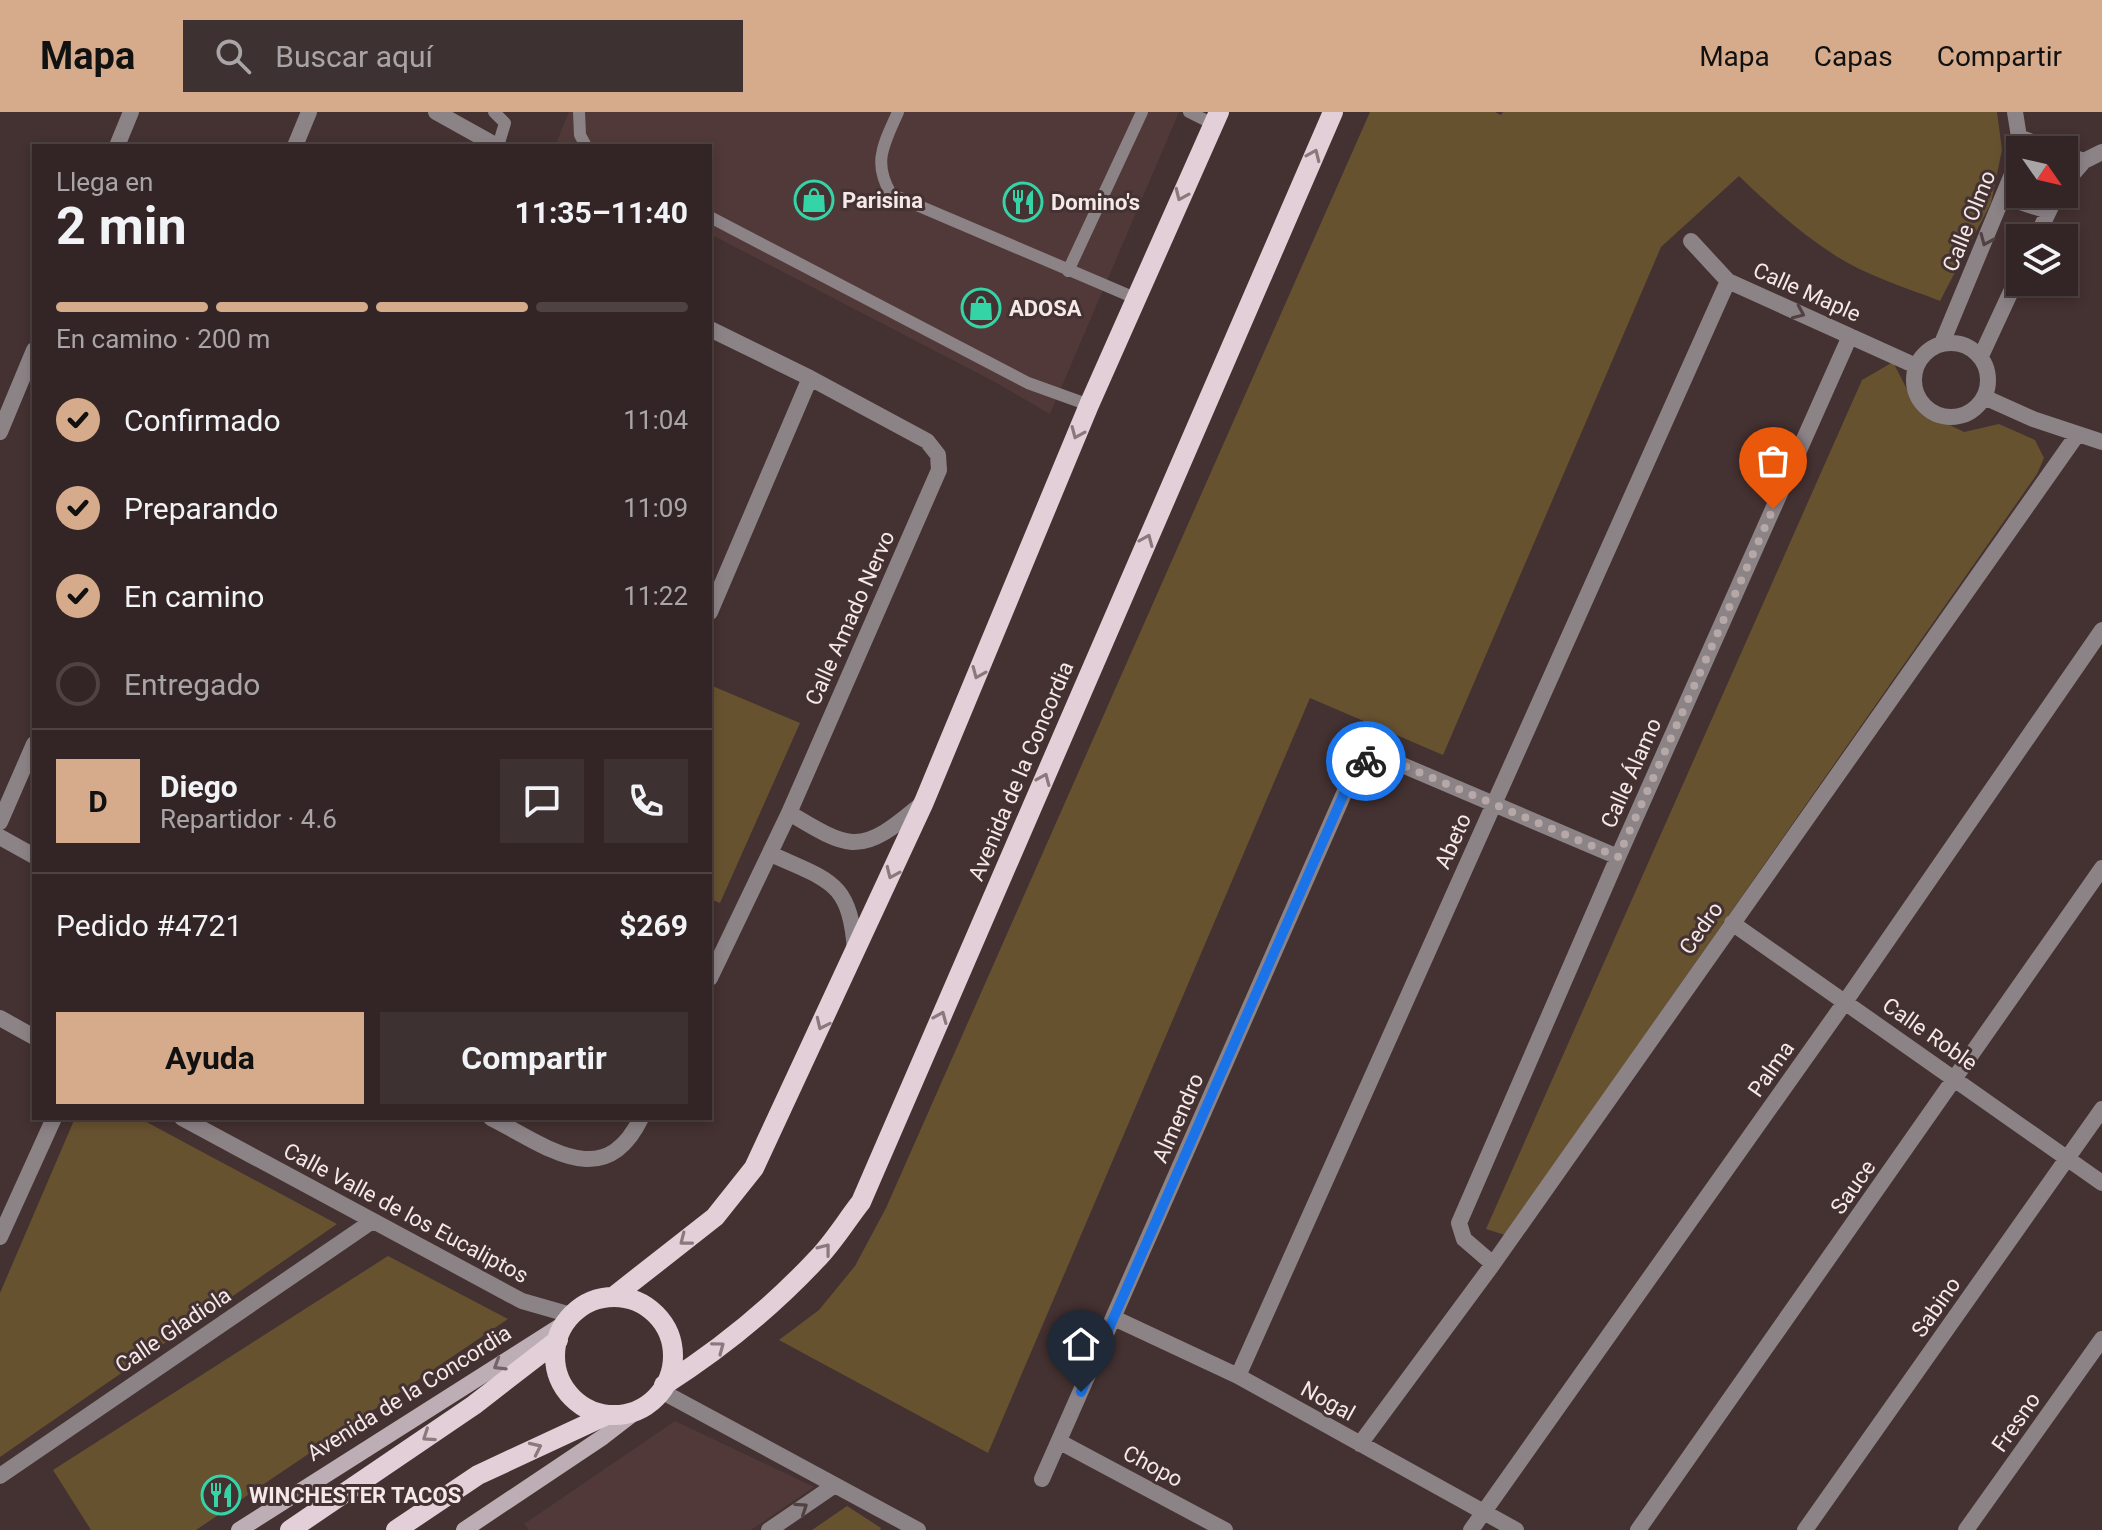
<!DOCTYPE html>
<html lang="es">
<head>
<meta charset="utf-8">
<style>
  :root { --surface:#332525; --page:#3e3132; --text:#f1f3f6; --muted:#a9a5a7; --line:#4e4242; --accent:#d6ab8b }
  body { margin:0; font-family:Roboto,sans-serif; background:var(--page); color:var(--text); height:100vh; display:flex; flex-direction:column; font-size:30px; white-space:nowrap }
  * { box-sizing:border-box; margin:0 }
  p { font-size:26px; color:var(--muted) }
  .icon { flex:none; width:44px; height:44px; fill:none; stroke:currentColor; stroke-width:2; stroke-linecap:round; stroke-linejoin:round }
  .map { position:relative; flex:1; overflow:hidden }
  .drawer { position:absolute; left:32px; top:32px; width:680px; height:976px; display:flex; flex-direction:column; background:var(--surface); border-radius:0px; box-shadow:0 4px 12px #0003,0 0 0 2px var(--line) }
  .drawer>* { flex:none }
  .needle { width:52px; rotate:124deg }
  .fabs { position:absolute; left:2006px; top:24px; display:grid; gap:16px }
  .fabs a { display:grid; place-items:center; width:72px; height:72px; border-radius:0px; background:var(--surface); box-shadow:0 4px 12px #0003,0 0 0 2px var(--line); font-size:40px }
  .pin { position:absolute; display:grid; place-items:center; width:68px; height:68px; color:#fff; margin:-82px -34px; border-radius:50% 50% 50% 0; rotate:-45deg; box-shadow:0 0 8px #0007 }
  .pin .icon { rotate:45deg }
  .courier { position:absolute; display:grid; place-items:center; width:80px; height:80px; margin:-40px; border:6px solid #1a73e8; border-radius:50%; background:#fff; color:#222; box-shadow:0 2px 10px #0007 }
  .head em { font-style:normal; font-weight:700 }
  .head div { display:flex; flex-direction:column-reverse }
  .head { display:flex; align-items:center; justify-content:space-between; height:136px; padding:0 24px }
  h1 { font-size:52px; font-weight:700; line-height:60px }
  .bar { display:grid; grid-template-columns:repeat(4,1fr); gap:12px 8px; align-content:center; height:96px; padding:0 24px }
  .bar i { height:10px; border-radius:6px; background:var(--line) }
  .bar .selected { background:var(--accent) }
  .bar p { grid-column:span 4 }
  .line { display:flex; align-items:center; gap:20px; padding:0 24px; border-top:2px solid var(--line) }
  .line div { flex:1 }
  .round { display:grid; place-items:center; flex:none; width:84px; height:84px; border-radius:0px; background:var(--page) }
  ol { padding:0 24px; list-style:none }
  li { display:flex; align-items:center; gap:24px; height:88px }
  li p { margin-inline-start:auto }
  li .icon { padding:8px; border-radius:50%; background:var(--accent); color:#111; stroke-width:4 }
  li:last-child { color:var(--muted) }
  li i { width:44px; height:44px; border:4px solid var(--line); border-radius:50% }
  .action { display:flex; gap:16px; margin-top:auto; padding:16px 24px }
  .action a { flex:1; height:92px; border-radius:0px; background:var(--accent); color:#111; font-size:32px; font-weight:700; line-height:92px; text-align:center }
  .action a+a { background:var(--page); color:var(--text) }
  header { display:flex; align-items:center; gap:48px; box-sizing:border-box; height:112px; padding:0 40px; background:var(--accent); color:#111 }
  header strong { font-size:38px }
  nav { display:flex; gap:44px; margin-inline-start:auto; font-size:28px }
  .search { width:560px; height:72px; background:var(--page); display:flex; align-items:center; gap:20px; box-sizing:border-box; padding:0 28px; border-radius:0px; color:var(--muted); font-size:30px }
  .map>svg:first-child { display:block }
</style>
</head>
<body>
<header>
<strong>Mapa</strong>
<div class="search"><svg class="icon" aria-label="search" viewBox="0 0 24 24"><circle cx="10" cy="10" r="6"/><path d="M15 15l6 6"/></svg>Buscar aquí</div>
<nav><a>Mapa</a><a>Capas</a><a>Compartir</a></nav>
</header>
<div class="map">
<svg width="2102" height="1418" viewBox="0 0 2102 1418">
  <rect width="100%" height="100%" fill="#443131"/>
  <path fill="#523939" d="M569,0H1179L1050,302L993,269L710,122V34H555Z
    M675,1309L814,1375L751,1418H529L524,1412Z"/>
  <path fill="#675230" d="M1370,0H1495L1501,3L1503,0H1997L2002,38L1991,91L1940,189C1905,175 1867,164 1836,144C1800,121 1769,93 1739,64L1661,135L1443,643L1310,586L988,1341L779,1228L819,1198L855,1154L886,1096Z
    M1893,250L1917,297L1964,320L1999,312L2035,328L2044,346L2037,362L1505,1123L1486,1117L1862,268Z
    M710,573L800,611L720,791L710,787Z
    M75,1006H139L337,1112L0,1345V1181Z
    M388,1144L508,1207L196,1418H91L53,1358Z
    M847,1394L881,1416L880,1418H812Z"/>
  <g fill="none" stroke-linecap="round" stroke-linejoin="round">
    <path stroke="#8c8387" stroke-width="12" d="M494,0L505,11L498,34
      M579,0L580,23L586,34
      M898,0C884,32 872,50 891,82L1135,186
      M1189,0L1213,12
      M710,105L1028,271L1089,293
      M1068,159L1142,0"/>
    <path stroke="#8c8387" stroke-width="16" d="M436,0L497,34
      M2019,25L2053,38
      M117,34L131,0
      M295,34L309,0
      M2064,42L2084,49
      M2064,72L2084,49L2102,40
      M2004,85L2048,99
      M2036,126L2057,82
      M1691,129L1728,169L1916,254
      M710,217L810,266L927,329L938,343L939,358L789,701L710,866
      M1914 268a37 37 0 1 1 74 0a37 37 0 1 1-74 0Z
      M1942,231L2015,55L2019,25L2015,0
      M1981,244L2020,160
      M1984,285L2033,307L2102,330
      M0,320L34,238
      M710,500L810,266
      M789,701C807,711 831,728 852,730C878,732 905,705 923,691
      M0,710L34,632
      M0,725L34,744
      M771,742C829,769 850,768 855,839
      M1732,811L2102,1071
      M0,906L34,925
      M182,1006L522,1189L571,1203
      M491,1006C545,1033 604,1083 641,1006
      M0,1125L54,1006
      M1493,1152L1464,1127L1459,1111L1618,745L1850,224
      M1114,1206L1238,1264L1516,1418
      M1238,1264L1728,169
      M661,1279L918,1418
      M1060,1330L1225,1418
      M1360,1332L1493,1152L2077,323
      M0,1364L371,1110
      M1042,1367L1353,661L1362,652L1381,644L1618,745
      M769,1418L835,1373
      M1471,1418L1845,890L2102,518
      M1638,1418L2102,756
      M1805,1418L2102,997
      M1966,1418L2102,1227"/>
    <path stroke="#bdaeb5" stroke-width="16" d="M239,1418L565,1211
      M464,1418L603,1325L638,1298"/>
    <path stroke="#e2cfd8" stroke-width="20" d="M613,1185L715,1105L754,1056L924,690L1089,293L1219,0
      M555 1244a59 59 0 1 1 118 0a59 59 0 1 1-118 0Z
      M664,1273C719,1238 771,1196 816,1148C833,1131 846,1109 861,1090L1333,0
      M290,1418L474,1293L558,1228
      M396,1418L478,1363L607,1303"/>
  </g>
  <defs><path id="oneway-chevron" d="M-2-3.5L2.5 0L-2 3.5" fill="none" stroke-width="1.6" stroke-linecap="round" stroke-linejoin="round" transform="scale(2)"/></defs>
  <g stroke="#8b787c">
    <use href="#oneway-chevron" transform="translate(1314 43) rotate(-66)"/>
    <use href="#oneway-chevron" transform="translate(1181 83) rotate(114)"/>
    <use href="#oneway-chevron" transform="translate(1077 321) rotate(113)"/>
    <use href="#oneway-chevron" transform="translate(1147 428) rotate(-67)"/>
    <use href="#oneway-chevron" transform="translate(978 561) rotate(113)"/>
    <use href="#oneway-chevron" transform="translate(1044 667) rotate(-67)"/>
    <use href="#oneway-chevron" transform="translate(892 761) rotate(114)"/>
    <use href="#oneway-chevron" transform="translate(941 905) rotate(-67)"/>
    <use href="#oneway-chevron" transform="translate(822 912) rotate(115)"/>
    <use href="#oneway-chevron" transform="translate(685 1128) rotate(142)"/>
    <use href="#oneway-chevron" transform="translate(825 1137) rotate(-52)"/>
    <use href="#oneway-chevron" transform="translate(719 1235) rotate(-37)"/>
    <use href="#oneway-chevron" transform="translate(428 1324) rotate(146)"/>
    <use href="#oneway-chevron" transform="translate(536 1336) rotate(-25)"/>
  </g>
  <g stroke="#524142">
    <use href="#oneway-chevron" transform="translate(1986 128) rotate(113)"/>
    <use href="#oneway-chevron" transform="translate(1799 201) rotate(24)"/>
    <use href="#oneway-chevron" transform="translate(802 1396) rotate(-34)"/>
  </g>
  <use stroke="#746366" href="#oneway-chevron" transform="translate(499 1253) rotate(148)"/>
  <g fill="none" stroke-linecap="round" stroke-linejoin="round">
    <path stroke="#b7a8a8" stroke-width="8" stroke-dasharray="0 14.4" d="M1366,649L1381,644L1618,745L1773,397"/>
    <path stroke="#1a73e8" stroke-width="10" d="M1081,1280L1353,661L1366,649"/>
  </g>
  <defs>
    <symbol id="shop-ring" viewBox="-11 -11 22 22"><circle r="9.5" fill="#443131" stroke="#35d4a7" stroke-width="1.5"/><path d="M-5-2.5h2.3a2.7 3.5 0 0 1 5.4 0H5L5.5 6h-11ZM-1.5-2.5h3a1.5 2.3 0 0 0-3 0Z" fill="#35d4a7"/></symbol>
    <symbol id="restaurant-ring" viewBox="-11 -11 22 22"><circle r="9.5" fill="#443131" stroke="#35d4a7" stroke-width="1.5"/><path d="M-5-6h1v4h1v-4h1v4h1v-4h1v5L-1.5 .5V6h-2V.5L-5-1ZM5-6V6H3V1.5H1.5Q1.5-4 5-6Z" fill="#35d4a7"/></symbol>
  </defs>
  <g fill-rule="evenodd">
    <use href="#shop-ring" x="792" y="66" width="44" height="44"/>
    <use href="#restaurant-ring" x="1001" y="68" width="44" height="44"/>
    <use href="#shop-ring" x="959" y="174" width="44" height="44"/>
    <use href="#restaurant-ring" x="199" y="1361" width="44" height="44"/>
  </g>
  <g text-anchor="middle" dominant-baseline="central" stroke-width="6" stroke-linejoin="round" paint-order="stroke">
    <g font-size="22" font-weight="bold" fill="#f5e8e8" stroke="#443131" text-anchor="start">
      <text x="842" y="88">Parisina</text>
      <text x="1051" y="90">Domino's</text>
      <text x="1009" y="196">ADOSA</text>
      <text x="249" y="1383">WINCHESTER TACOS</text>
    </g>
    <g font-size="22" fill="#f5e8e8" stroke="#443131">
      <text transform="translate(1969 109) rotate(-68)">Calle Olmo</text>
      <text transform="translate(1807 180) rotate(24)">Calle Maple</text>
      <text transform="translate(850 506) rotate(-66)">Calle Amado Nervo</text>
      <text transform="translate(1021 659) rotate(-67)">Avenida de la Concordia</text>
      <text transform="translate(1631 661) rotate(-66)">Calle Álamo</text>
      <text transform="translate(1453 729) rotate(-66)">Abeto</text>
      <text transform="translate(1701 816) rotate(-55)">Cedro</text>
      <text transform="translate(1930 922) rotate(35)">Calle Roble</text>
      <text transform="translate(1771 957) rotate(-55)">Palma</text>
      <text transform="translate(1178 1006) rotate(-66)">Almendro</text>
      <text transform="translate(1853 1075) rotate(-55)">Sauce</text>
      <text transform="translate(406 1101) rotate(28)">Calle Valle de los Eucaliptos</text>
      <text transform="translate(1936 1195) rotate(-55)">Sabino</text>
      <text transform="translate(173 1218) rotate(-34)">Calle Gladiola</text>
      <text transform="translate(409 1281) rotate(-32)">Avenida de la Concordia</text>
      <text transform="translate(1328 1289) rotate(29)">Nogal</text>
      <text transform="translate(2016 1310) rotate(-55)">Fresno</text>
      <text transform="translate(1153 1354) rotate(28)">Chopo</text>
    </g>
  </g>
</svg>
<div class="fabs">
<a><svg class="needle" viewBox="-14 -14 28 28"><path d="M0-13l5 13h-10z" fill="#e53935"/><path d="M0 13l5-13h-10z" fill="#a9a5a7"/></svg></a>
<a><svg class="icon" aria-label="layers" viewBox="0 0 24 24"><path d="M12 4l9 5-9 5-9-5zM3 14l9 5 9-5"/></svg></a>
</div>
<div class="pin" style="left:1773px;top:397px;background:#ea580c"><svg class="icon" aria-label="bag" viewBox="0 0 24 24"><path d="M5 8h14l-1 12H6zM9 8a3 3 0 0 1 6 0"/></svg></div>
<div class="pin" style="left:1081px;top:1280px;background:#1f2937"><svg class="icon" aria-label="home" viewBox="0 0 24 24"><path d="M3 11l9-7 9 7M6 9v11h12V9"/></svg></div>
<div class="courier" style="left:1366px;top:649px"><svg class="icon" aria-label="bike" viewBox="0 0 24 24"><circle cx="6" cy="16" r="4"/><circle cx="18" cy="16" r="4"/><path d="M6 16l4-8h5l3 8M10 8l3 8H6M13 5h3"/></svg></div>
<section class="drawer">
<div class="head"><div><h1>2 min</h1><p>Llega en</p></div><em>11:35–11:40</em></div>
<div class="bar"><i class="selected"></i><i class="selected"></i><i class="selected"></i><i></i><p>En camino · 200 m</p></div>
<ol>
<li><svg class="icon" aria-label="check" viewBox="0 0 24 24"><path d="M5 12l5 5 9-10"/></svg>Confirmado<p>11:04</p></li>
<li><svg class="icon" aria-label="check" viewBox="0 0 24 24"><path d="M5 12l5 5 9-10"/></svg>Preparando<p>11:09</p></li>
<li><svg class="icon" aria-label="check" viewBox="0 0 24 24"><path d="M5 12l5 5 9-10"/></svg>En camino<p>11:22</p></li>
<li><i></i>Entregado</li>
</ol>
<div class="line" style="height:144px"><b class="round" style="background:var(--accent);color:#111">D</b><div><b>Diego</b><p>Repartidor · 4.6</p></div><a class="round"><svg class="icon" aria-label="chat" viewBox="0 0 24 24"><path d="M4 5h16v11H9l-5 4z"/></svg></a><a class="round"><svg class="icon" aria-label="phone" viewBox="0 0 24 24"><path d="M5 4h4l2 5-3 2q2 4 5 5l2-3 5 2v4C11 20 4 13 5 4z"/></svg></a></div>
<div class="line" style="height:104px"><div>Pedido #4721</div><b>$269</b></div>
<div class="action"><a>Ayuda</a><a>Compartir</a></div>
</section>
</div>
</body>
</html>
